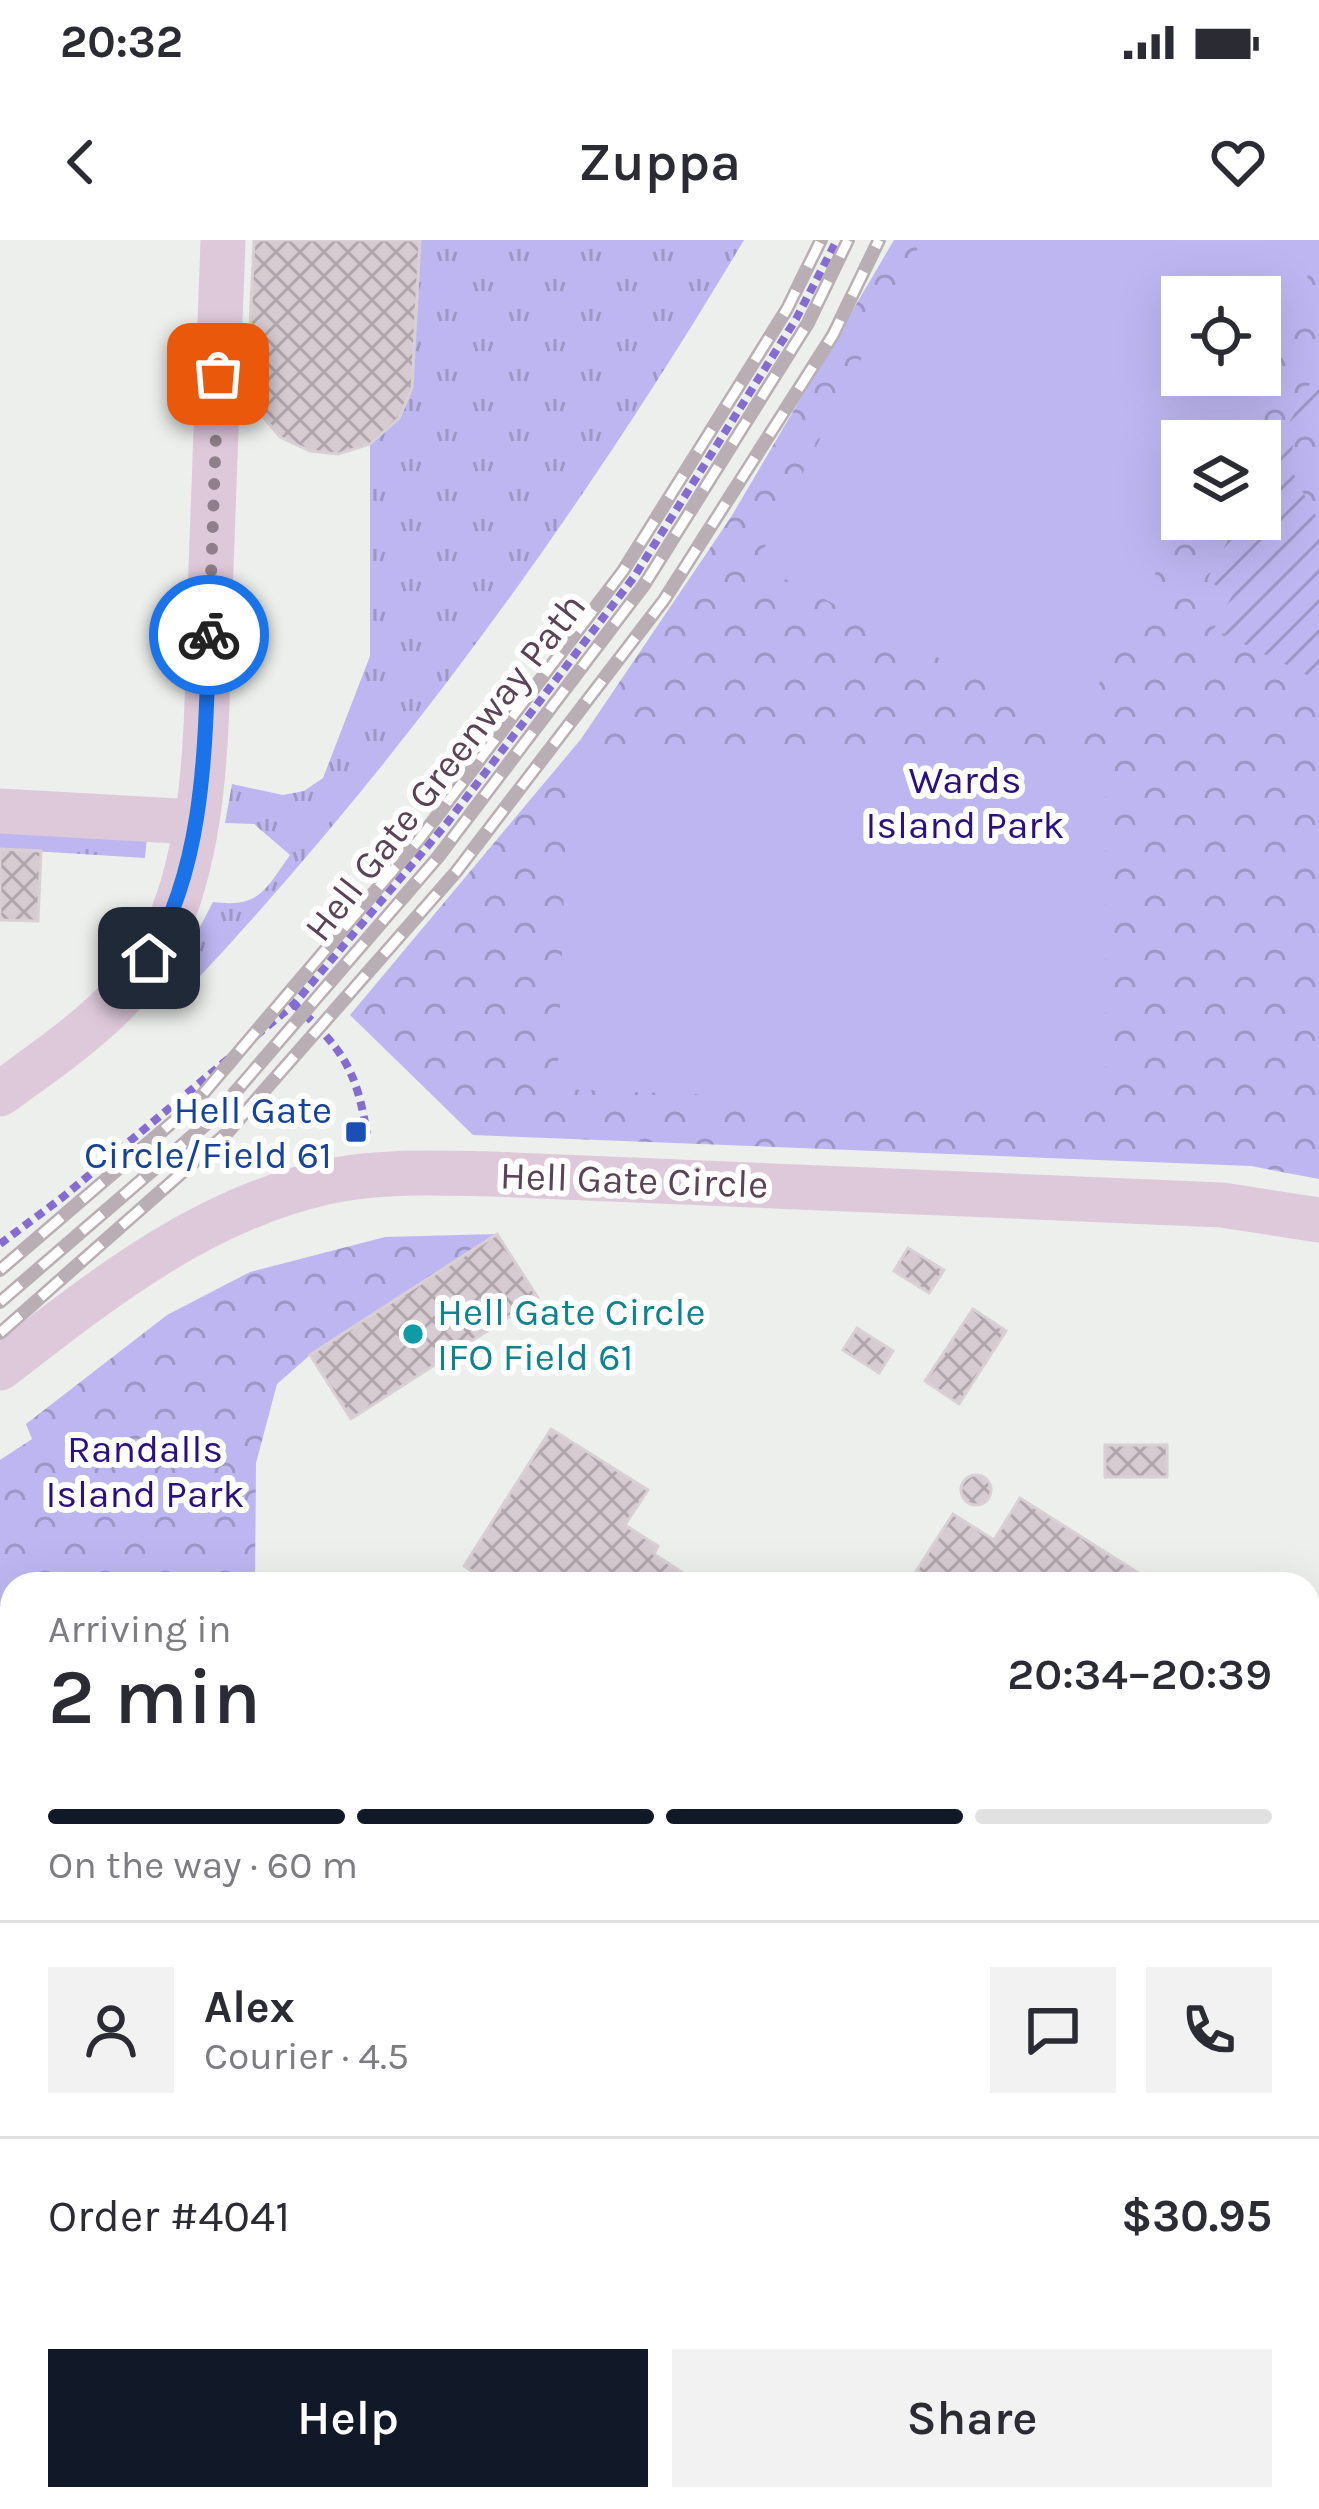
<!DOCTYPE html>
<html lang="en">
<head>
<meta charset="utf-8">
<style>
  :root { --surface:#fff; --page:#f2f2f3; --text:#2b2b33; --muted:#7c7c81; --line:#e1e1e2; --accent:#111827 }
  body { margin:0; font-family:Karla,sans-serif; background:var(--page); color:var(--text); height:100vh; display:flex; flex-direction:column; font-size:45px; white-space:nowrap }
  * { box-sizing:border-box; margin:0 }
  p { font-size:39px; color:var(--muted) }
  .icon { flex:none; width:66px; height:66px; fill:none; stroke:currentColor; stroke-width:2; stroke-linecap:round; stroke-linejoin:round }
  .map { position:relative; flex:1; overflow:hidden }
  .sheet { position:absolute; left:0px; top:1332px; width:1320px; height:939px; display:flex; flex-direction:column; background:var(--surface); border-radius:36px 36px 0 0; box-shadow:0 12px 48px #0002 }
  .sheet>* { flex:none }
  .buttons { position:absolute; left:1161px; top:36px; display:grid; gap:24px }
  .buttons a { display:grid; place-items:center; width:120px; height:120px; border-radius:0px; background:var(--surface); box-shadow:0 12px 48px #0002; font-size:60px }
  .pin { position:absolute; display:grid; place-items:center; width:102px; height:102px; color:#fff; margin:-51px; border-radius:24px; box-shadow:0 6px 18px #0006 }
  .courier { position:absolute; display:grid; place-items:center; width:120px; height:120px; margin:-60px; border:9px solid #1a73e8; border-radius:50%; background:#fff; color:#222; box-shadow:0 3px 15px #0007 }
  .headline em { font-style:normal; font-weight:600 }
  .headline div { display:flex; flex-direction:column-reverse }
  .headline { display:flex; align-items:center; justify-content:space-between; height:204px; padding:0 48px }
  h1 { font-size:78px; font-weight:600; line-height:90px }
  .bar { display:grid; grid-template-columns:repeat(4,1fr); gap:18px 12px; align-content:center; height:144px; padding:0 48px }
  .bar i { height:15px; border-radius:9px; background:var(--line) }
  .bar .on { background:var(--accent) }
  .bar p { grid-column:span 4 }
  .line { display:flex; align-items:center; gap:30px; padding:0 48px; border-top:3px solid var(--line) }
  .line div { flex:1 }
  .round { display:grid; place-items:center; flex:none; width:126px; height:126px; border-radius:0px; background:var(--page) }
  .button { display:flex; gap:24px; margin-top:auto; padding:24px 48px }
  .button a { flex:1; height:138px; border-radius:0px; background:var(--accent); color:#fff; font-size:48px; font-weight:600; line-height:138px; text-align:center }
  .button a+a { background:var(--page); color:var(--text) }
  .status { display:flex; justify-content:space-between; align-items:center; height:84px; padding:0 60px; background:var(--surface); direction:ltr }
  .status svg { height:33px; fill:currentColor }
  header { display:flex; justify-content:space-between; align-items:center; height:156px; padding:0 48px; background:var(--surface); font-size:54px; font-weight:600 }
  .map>svg:first-child { display:block }
</style>
</head>
<body>
<div class="status"><b>20:32</b><svg viewBox="0 0 49 12"><path d="M0 12V9h3v3zM5 12V6h3v6zM10 12V3h3v9zM15 12V0h3v12zM26 1h20v11H26zM47 4h2v5h-2z"/></svg></div>
<header><svg class="icon" aria-label="back" viewBox="0 0 24 24"><path d="M15 5l-7 7 7 7"/></svg>Zuppa<svg class="icon" aria-label="heart" viewBox="0 0 24 24"><path d="M12 20l-8-8c-3-5 5-10 8-4 3-6 11-1 8 4z"/></svg></header>
<div class="map">
<svg width="1319" height="2269" viewBox="0 0 1319 2269">
  <defs>
    <pattern id="grass-tufts" width="24" height="20" patternUnits="userSpaceOnUse" patternTransform="scale(3)"><rect width="24" height="20" fill="#beb6f1"/><path d="M3 7l-1-3M5 7V3M7 7l1-3M15 17l-1-3M17 17v-4M19 17l1-3" fill="none" stroke="#9d96c6"/></pattern>
    <pattern id="forest-crowns" width="20" height="18" patternUnits="userSpaceOnUse" patternTransform="scale(3)"><rect width="20" height="18" fill="#beb6f1"/><path d="M2 6a3 3 0 1 1 6 0M12 15a3 3 0 1 1 6 0" fill="none" stroke="#9d96c6"/></pattern>
    <pattern id="garden-furrows" width="10" height="10" patternUnits="userSpaceOnUse" patternTransform="scale(3)"><rect width="10" height="10" fill="#beb6f1"/><path d="M-1 1l2-2M0 10L10 0M9 11l2-2" fill="none" stroke="#9d96c6"/></pattern>
    <pattern id="building-cross-hatch" width="8" height="8" patternUnits="userSpaceOnUse" patternTransform="scale(3)"><rect width="8" height="8" fill="#d5cbd1"/><path d="M0 0l8 8M0 8l8-8" fill="none" stroke="#b0a6ac"/></pattern>
  </defs>
  <rect width="100%" height="100%" fill="#edefec"/>
  <path fill="url(#grass-tufts)" d="M420,0H744C584,268 401,523 187,750L180,725L213,662C260,668 265,650 290,615L254,584L225,583L232,544L283,555L304,551L323,538L370,416V204L399,178L412,148Z
    M0,591L147,597L145,618L0,609Z"/>
  <path fill="url(#forest-crowns)" fill-rule="evenodd" d="M894,0H1319V939L1251,926L473,895L350,775L581,499L731,277ZM1182,57H1260V135H1182ZM1182,201H1260V279H1182Z
    M497,994L310,1115L277,1144L256,1223L255,1344H12V2259H33L35,2269H0V1220L32,1199L26,1184L167,1075L250,1032L385,997Z"/>
  <path fill="url(#garden-furrows)" d="M1319,126V170C1304,180 1292,199 1291,218C1291,244 1316,264 1319,288C1319,337 1319,391 1319,441L1214,389L1232,356L1207,340L1239,279H1260V239Z"/>
  <path fill="#beb6f1" d="M922,0H1319V14L1260,129V57H1182V135H1257L1223,201H1182L1183,279L1076,489L756,324Z
    M1105,511V870L557,849L569,513Z
    M0,1397L12,1398V1921L0,1920Z"/>
  <path fill="url(#building-cross-hatch)" stroke="#d9d0d5" stroke-width="3" d="M254,0H420L412,148L399,178L370,204L338,214L310,211L280,197L259,172L248,129Z
    M0,609L41,611L38,681L0,680Z
    M497,994L538,1058L351,1179L310,1115Z
    M908,1008L944,1030L929,1053L894,1031Z
    M973,1069L1006,1091L959,1164L925,1141Z
    M857,1088L893,1111L879,1133L843,1110Z
    M551,1189L648,1250L625,1285L658,1306L654,1314L700,1344H492L464,1326Z
    M1105,1205H1167V1237H1105Z
    M961 1250a15 15 0 1 1 30 0a15 15 0 1 1-30 0Z
    M1020,1258L1102,1310L1156,1344H908L953,1274L994,1300Z
    M1308,1407H1319V1919H1308Z
    M746,2259H990L983,2269H739Z"/>
  <g fill="none" stroke-linecap="round" stroke-linejoin="round">
    <path stroke="#856cd1" stroke-width="8" stroke-dasharray="9 6" stroke-linecap="butt" d="M294,764C342,809 356,827 367,894
      M0,1004L63,957L294,764L447,583L634,337L796,79L837,0
      M1308,1927L1319,1928
      M1308,2067L1319,2073
      M1020,2259L1039,2269"/>
    <path stroke="#dec9da" stroke-width="45" d="M0,571L195,582
      M0,854C62,808 134,763 167,689C211,588 206,464 210,356C214,237 219,119 223,0
      M0,1128C100,1051 200,970 326,942C379,930 438,933 492,934L1222,965L1319,980
      M1308,2143L1319,2149
      M1084,2269L1090,2259"/>
    <defs>
      <path id="rail" d="M0,1030L196,862L418,601L623,331L787,69L821,0
        M0,1062L212,879L438,617L644,345L808,83L848,0
        M0,1093L227,893L456,632L664,360L833,95L879,0"/>
    </defs>
    <use href="#rail" stroke="#b8aeb4" stroke-width="14"/>
    <use href="#rail" stroke="#fff" stroke-width="9" stroke-dasharray="27" stroke-linecap="butt"/>
  </g>
  <g fill="none" stroke-linecap="round" stroke-linejoin="round">
    <path stroke="#8e7f8a" stroke-width="12" stroke-dasharray="0 21.6" d="M209,395L218,134"/>
    <path stroke="#1a73e8" stroke-width="15" d="M149,718C206,624 205,502 209,395"/>
  </g>
  <rect fill="#1a4fb4" stroke="#fff" stroke-width="4.5" x="344" y="880" width="24" height="24" rx="6"/>
  <circle fill="#0f9aa8" stroke="#fff" stroke-width="4.5" cx="413" cy="1094" r="12"/>
  <g text-anchor="middle" dominant-baseline="central" stroke-width="12" stroke-linejoin="round" paint-order="stroke">
    <g font-size="39" fill="#5b4356" stroke="#fff">
      <text transform="translate(445 527) rotate(-52)">Hell Gate Greenway Path</text>
      <text transform="translate(634 940) rotate(2)">Hell Gate Circle</text>
    </g>
    <g font-size="39" fill="#2b1081" stroke="#fff">
      <text x="965" y="540">Wards<tspan x="965" dy="45">Island Park</tspan></text>
      <text x="145" y="1209">Randalls<tspan x="145" dy="45">Island Park</tspan></text>
    </g>
    <g font-size="39" fill="#164399" stroke="#fff" text-anchor="end">
      <text x="332" y="870">Hell Gate<tspan x="332" dy="45">Circle/Field 61</tspan></text>
    </g>
    <g font-size="39" fill="#0d838f" stroke="#fff" text-anchor="start">
      <text x="437" y="1072">Hell Gate Circle<tspan x="437" dy="45">IFO Field 61</tspan></text>
    </g>
  </g>
</svg>
<div class="buttons">
<a><svg class="icon" aria-label="locate" viewBox="0 0 24 24"><circle cx="12" cy="12" r="6"/><path d="M12 2v4M12 18v4M2 12h4M18 12h4"/></svg></a>
<a><svg class="icon" aria-label="layers" viewBox="0 0 24 24"><path d="M12 4l9 5-9 5-9-5zM3 14l9 5 9-5"/></svg></a>
</div>
<div class="pin" style="left:218px;top:134px;background:#ea580c"><svg class="icon" aria-label="bag" viewBox="0 0 24 24"><path d="M5 8h14l-1 12H6zM9 8a3 3 0 0 1 6 0"/></svg></div>
<div class="pin" style="left:149px;top:718px;background:#1f2937"><svg class="icon" aria-label="home" viewBox="0 0 24 24"><path d="M3 11l9-7 9 7M6 9v11h12V9"/></svg></div>
<div class="courier" style="left:209px;top:395px"><svg class="icon" aria-label="bike" viewBox="0 0 24 24"><circle cx="6" cy="16" r="4"/><circle cx="18" cy="16" r="4"/><path d="M6 16l4-8h5l3 8M10 8l3 8H6M13 5h3"/></svg></div>
<section class="sheet">
<div class="headline"><div><h1>2 min</h1><p>Arriving in</p></div><em>20:34–20:39</em></div>
<div class="bar"><i class="on"></i><i class="on"></i><i class="on"></i><i></i><p>On the way · 60 m</p></div>
<div class="line" style="height:216px"><a class="round"><svg class="icon" aria-label="person" viewBox="0 0 24 24"><circle cx="12" cy="8" r="4"/><path d="M4 21q1-7 8-7t8 7"/></svg></a><div><b>Alex</b><p>Courier · 4.5</p></div><a class="round"><svg class="icon" aria-label="chat" viewBox="0 0 24 24"><path d="M4 5h16v11H9l-5 4z"/></svg></a><a class="round"><svg class="icon" aria-label="phone" viewBox="0 0 24 24"><path d="M5 4h4l2 5-3 2q2 4 5 5l2-3 5 2v4C11 20 4 13 5 4z"/></svg></a></div>
<div class="line" style="height:156px"><div>Order #4041</div><b>$30.95</b></div>
<div class="button"><a>Help</a><a>Share</a></div>
</section>
</div>
</body>
</html>
